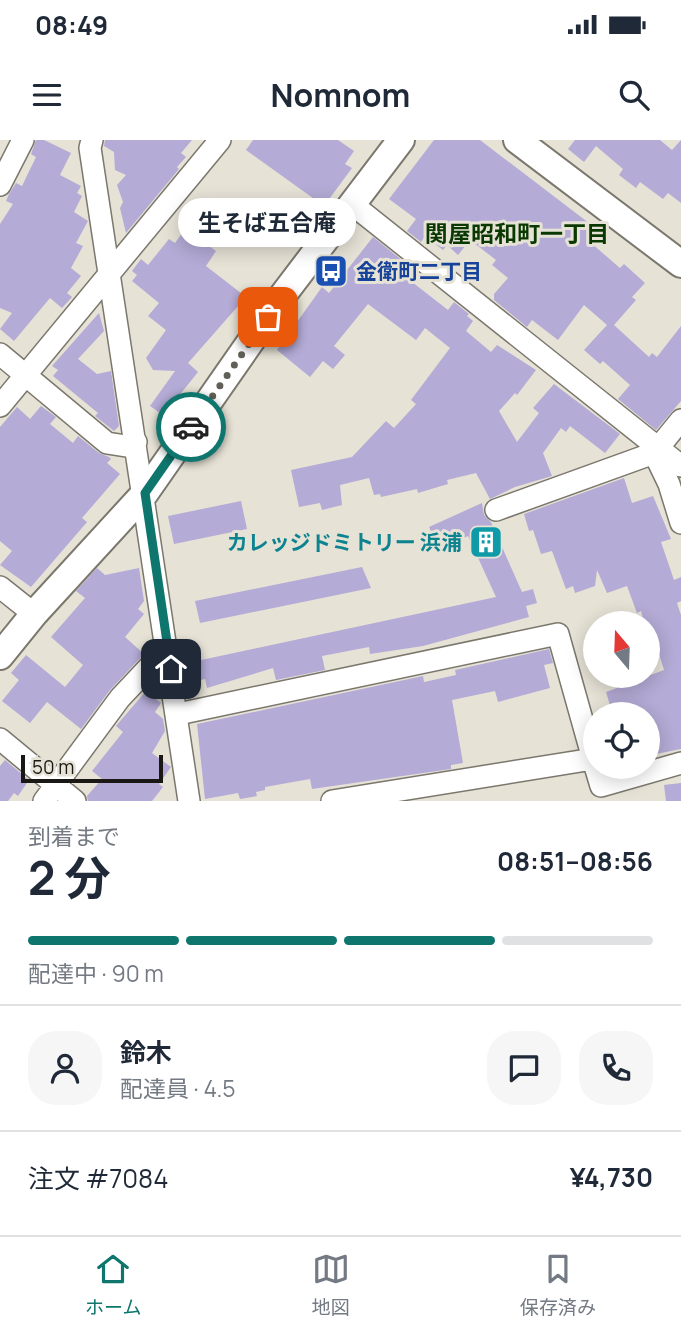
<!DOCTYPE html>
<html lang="ja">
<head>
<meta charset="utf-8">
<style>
  :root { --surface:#fff; --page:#f6f6f7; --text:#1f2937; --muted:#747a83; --line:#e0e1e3; --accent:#0f766e }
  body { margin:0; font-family:Manrope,"Noto Sans JP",sans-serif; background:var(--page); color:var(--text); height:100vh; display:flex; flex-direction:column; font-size:26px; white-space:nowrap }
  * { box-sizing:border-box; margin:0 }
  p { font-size:23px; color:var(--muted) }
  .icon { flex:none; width:38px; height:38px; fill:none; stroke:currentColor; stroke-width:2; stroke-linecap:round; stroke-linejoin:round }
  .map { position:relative; height:661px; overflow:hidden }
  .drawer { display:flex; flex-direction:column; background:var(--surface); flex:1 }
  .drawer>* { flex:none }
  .needle { width:46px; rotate:341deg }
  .tools { position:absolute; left:583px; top:471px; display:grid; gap:14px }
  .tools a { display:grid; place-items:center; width:77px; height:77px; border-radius:50%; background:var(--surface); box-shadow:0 4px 18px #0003; font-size:35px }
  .scale { position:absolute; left:21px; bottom:18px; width:142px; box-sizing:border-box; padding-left:7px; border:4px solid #191814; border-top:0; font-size:19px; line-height:24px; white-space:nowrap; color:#191814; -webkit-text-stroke:5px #e6e2d6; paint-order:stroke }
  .pin { position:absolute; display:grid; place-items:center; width:60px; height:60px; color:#fff; margin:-30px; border-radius:14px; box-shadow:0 4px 10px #0006 }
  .courier { position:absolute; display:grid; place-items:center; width:70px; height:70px; margin:-35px; border:5px solid #0f766e; border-radius:50%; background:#fff; color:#222; box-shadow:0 2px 9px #0007 }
  .bubble { position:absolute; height:49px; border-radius:24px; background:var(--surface); box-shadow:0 4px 18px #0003; font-size:23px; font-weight:700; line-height:49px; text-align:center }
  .overview em { font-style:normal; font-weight:700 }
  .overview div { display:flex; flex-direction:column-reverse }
  .overview { display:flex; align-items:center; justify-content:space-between; height:119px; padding:0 28px }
  h1 { font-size:46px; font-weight:700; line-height:52px }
  .bar { display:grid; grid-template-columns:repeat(4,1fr); gap:10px 7px; align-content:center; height:84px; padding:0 28px }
  .bar i { height:9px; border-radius:5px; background:var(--line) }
  .bar .current { background:var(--accent) }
  .bar p { grid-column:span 4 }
  .line { display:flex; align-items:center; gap:18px; padding:0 28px; border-top:2px solid var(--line) }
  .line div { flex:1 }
  .round { display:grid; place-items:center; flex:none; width:74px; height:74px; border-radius:28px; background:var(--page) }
  .status { display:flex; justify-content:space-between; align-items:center; height:49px; padding:0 35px; background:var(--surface); direction:ltr }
  .status svg { height:19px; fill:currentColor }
  header { display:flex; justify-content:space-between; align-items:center; height:91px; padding:0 28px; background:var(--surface); font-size:32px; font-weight:700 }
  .menu { display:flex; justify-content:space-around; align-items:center; height:98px; border-top:2px solid var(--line); background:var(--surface); font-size:19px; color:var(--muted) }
  .menu a { display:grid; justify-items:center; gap:4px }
  .menu .current { color:var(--accent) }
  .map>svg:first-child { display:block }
</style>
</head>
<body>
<div class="status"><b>08:49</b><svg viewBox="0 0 49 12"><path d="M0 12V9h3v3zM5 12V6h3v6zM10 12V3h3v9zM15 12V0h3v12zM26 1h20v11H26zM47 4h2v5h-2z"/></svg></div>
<header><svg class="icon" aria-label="menu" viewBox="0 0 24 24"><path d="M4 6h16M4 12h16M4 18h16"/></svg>Nomnom<svg class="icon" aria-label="search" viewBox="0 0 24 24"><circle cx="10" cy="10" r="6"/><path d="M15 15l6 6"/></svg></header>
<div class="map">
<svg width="681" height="661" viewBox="0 0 681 661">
  <rect width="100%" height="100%" fill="#e6e2d6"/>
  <path fill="#b4abd6" d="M36,0H44L71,13L60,35L81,46L77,53L82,56L74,72L88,81L76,103L83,106L71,128L81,136L67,153L72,157L62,168L50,158L14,201L0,189L12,173L0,168V84L13,64L6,61L9,54L16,43L22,46L36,17L31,14Z
    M105,0H192L181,13L186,17L177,27L179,29L126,93L120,68L123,62L117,45L126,35L115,30L114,12L104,6Z
    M253,0H338L354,11L345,24L352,28L324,66L246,10Z
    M434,0H480L598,90L590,98L591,103L620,128L624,124L645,143L632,157L636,160L614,185L649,217L652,213L657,217L681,186V261L656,290L618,259L630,245L603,221L600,224L584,210L607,185L584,165L558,200L532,180L527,187L494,160V154L508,138L492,125L496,120L470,100L458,115L447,105L443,110L425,96L421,102L407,91L416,79L389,59Z
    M575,0H660L672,10L681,0V63L668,53L663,59L640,42L636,48L619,35L623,29L596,6L584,22L568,9Z
    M185,89L216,111L206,126L246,157L188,223L198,232L174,262L176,264L167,278L150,266L175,231L153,230L146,218L166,190L148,176L159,163L132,141L137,135L132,131L141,119L148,125L169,99L175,103Z
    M373,97L418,133L412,142L448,170L454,162L469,174L467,176L473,181L466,191L491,212L497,205L536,230L517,255L515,253L499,271L517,302L539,273L533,268L554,244L620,294L605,313L570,286L566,292L561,288L543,313L552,336L515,347L490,359L476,333L447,340L448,344L418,353L417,349L381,357L380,354L374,355L369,338L340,345L342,365L322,370L320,363L299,367L291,330L352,317L386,281L394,288L416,264L411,260L450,208L425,188L416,200L368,164L334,206L345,215L333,229L323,221L310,237L277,210L322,147L329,153Z
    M99,173L104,191L78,219L97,234L111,231L119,286L114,291L95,276L98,273L53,236L58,230L52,226Z
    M41,266L56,277L50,284L73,303L78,296L99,313L109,317L111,319L107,323L120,334L82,378L87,382L31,447L0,425L12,411L0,401V287L17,267L30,279Z
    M624,338L632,363L653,356L671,399L661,402L674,440L681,437V461L677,463L681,475V609L651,615L648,574H644L642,569L627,574L623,568L612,572L606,552L628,544L626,536H648L664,530L655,501L650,502L648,483H644L641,471L637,473L627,446L607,453L597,430L595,446L575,453L573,446L566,449L552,411L541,414L533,390L529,391L524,374Z
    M241,361L247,389L174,404L168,376Z
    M482,363L484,375L491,382L522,452L533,449L537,463L526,466L529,477L423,506L370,514L369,507L322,516L325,530L276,540L273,528L207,548L205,539L196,541L192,522L496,457L468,396L439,409L429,387Z
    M362,427L371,448L200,483L195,461Z
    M97,428L105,435L139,428L144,461L138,469L144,474L125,497L144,514L110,550L81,589L47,562L30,583L2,561L19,540L11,533L26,515L65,547L83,525L51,497L85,458L76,451Z
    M549,509L553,523L544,525L550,548L498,562L495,551L452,560L463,623L451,625V629L312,649L310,639L265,647V650L256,652L257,656L240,659L238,653L205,659L197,584L423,536L424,542L456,535L455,530Z
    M157,538L159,550L148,553L161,563L155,572L163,579L165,591L152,613L171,627L159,644L163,647L152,661H88L87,656L102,639L92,631L123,592L116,586Z
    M5,620L29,640L18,656L14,653L8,661H0V626Z
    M681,643V661H666L664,645Z"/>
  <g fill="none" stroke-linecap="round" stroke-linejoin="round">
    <defs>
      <path id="minor" d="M92,0L90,8L189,661
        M0,45L23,0
        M352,64L681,326
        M0,214L107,303L126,306L136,302
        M0,266L220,0
        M681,280L654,313L669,344L681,383
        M496,370L654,313
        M0,447L34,474
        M178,574L558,494L595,626
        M0,599L75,661
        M595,626L601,646L681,623
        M44,661L120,558L168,507
        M332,661L593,619"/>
      <path id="tertiary" d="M517,0L681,124
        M0,516L34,474L145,353L283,155L401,0"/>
    </defs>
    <use href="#minor" stroke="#7b776d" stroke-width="24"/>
    <use href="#tertiary" stroke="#7b776d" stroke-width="30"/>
    <use href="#minor" stroke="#fff" stroke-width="21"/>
    <use href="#tertiary" stroke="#fff" stroke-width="26"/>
  </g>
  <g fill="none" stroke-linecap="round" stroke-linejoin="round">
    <path stroke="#615f58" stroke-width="7" stroke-dasharray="0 12.6" d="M191,287L268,177"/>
    <path stroke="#0f766e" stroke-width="9" d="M171,529L145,353L191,287"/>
  </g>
  <defs>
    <symbol id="bus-square" viewBox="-11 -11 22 22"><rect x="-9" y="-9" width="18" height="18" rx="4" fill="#1a4fb4" stroke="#e6e2d6"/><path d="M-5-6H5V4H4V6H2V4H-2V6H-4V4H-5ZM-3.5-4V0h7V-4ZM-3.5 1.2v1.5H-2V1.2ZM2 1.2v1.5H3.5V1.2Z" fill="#fff"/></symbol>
    <symbol id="building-square" viewBox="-11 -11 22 22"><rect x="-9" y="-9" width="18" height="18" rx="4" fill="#0f9aa8" stroke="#e6e2d6"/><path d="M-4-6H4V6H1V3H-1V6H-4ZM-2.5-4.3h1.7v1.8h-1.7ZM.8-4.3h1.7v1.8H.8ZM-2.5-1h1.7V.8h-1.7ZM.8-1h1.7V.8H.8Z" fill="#fff"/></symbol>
  </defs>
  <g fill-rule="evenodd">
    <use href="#bus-square" x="312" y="112" width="38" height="38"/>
    <use href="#building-square" x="467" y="383" width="38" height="38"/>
  </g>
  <g text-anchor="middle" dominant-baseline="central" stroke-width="6" stroke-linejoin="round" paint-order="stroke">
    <g font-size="21" font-weight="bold" fill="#164399" stroke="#e6e2d6" text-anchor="start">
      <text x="356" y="131">金衛町二丁目</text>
    </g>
    <g font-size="21" font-weight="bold" fill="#0d838f" stroke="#e6e2d6" text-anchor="end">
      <text x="462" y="402">カレッジドミトリー 浜浦</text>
    </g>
    <g font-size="23" font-weight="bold" fill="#093900" stroke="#e6e2d6">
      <text x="517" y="93">関屋昭和町一丁目</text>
    </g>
  </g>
</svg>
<div class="tools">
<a><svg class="needle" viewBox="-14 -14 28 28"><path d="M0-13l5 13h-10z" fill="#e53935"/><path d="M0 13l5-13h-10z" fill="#747a83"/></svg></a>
<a><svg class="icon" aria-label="locate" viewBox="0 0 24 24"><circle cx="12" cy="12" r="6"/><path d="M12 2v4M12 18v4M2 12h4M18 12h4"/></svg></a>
</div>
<div class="scale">50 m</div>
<div class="pin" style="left:268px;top:177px;background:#ea580c"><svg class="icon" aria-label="bag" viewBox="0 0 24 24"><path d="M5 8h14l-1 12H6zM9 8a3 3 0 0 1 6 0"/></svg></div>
<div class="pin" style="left:171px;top:529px;background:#1f2937"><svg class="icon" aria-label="home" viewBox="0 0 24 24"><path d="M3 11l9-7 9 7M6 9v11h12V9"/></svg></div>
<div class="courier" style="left:191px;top:287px"><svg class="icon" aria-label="car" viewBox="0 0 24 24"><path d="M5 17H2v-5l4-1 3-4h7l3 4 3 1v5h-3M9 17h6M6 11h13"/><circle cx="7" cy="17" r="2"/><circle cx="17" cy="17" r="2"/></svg></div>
<div class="bubble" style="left:178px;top:58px;width:178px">生そば五合庵</div>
</div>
<section class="drawer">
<div class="overview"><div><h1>2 分</h1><p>到着まで</p></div><em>08:51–08:56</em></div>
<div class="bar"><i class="current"></i><i class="current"></i><i class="current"></i><i></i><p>配達中 · 90 m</p></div>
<div class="line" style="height:126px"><a class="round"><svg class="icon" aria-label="person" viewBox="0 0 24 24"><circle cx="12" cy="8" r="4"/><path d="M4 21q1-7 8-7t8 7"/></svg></a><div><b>鈴木</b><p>配達員 · 4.5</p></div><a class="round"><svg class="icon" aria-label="chat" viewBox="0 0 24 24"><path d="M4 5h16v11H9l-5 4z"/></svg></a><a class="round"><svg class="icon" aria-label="phone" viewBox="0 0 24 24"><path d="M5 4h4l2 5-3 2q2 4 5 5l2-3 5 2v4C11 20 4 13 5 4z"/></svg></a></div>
<div class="line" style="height:91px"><div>注文 #7084</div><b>¥4,730</b></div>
</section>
<nav class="menu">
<a class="current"><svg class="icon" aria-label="home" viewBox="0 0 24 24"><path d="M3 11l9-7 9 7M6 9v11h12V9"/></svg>ホーム</a>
<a><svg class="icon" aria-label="map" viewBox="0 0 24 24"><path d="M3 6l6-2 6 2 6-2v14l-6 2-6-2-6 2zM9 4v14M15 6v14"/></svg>地図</a>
<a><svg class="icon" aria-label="saved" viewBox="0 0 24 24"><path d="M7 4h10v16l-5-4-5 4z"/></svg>保存済み</a>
</nav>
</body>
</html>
